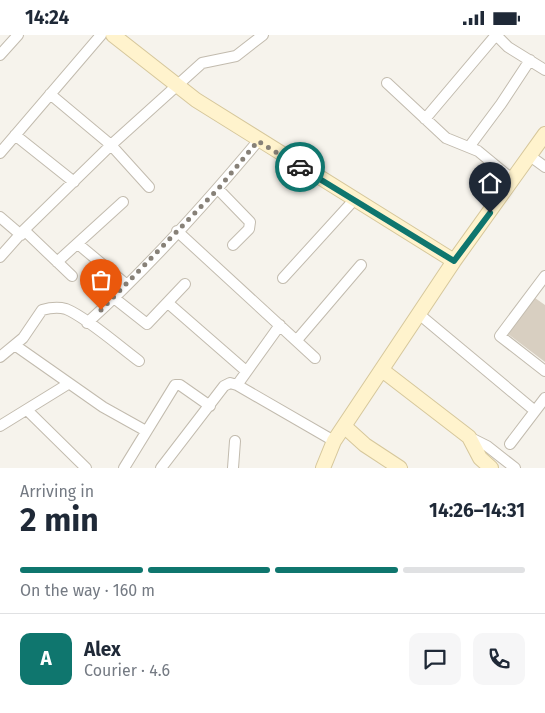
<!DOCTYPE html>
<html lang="en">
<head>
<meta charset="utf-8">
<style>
  :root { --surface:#fff; --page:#f6f6f7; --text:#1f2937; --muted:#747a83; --line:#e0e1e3; --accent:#0f766e }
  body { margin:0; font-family:"Fira Sans",sans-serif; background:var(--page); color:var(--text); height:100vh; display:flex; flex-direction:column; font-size:19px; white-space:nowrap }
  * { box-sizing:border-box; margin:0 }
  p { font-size:16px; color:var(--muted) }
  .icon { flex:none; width:28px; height:28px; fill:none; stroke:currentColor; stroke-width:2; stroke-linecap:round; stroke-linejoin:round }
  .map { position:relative; height:433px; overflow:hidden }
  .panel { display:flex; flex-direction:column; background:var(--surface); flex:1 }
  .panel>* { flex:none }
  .pin { position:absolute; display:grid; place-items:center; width:42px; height:42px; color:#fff; margin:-51px -21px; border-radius:50% 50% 50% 0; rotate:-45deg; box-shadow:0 0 5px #0007 }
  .pin .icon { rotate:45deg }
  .courier { position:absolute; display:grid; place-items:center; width:50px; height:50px; margin:-25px; border:4px solid #0f766e; border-radius:50%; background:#fff; color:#222; box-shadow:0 1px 6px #0007 }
  .headline em { font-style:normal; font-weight:700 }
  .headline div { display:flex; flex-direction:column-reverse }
  .headline { display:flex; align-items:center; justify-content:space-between; height:85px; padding:0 20px }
  h1 { font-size:32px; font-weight:700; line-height:38px }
  .bar { display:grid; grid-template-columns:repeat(4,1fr); gap:8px 5px; align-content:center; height:60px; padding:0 20px }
  .bar i { height:6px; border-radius:4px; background:var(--line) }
  .bar .selected { background:var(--accent) }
  .bar p { grid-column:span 4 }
  .line { display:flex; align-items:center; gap:12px; padding:0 20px; border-top:1px solid var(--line) }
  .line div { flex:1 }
  .round { display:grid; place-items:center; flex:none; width:52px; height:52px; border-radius:10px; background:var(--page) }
  .status { display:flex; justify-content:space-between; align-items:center; height:35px; padding:0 25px; background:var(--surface); direction:ltr }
  .status svg { height:14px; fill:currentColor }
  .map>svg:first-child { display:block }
</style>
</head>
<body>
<div class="status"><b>14:24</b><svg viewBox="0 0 49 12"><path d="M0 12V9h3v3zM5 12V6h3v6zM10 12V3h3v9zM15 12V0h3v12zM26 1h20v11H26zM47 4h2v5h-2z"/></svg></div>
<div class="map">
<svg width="545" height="433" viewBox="0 0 545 433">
  <rect width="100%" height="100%" fill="#f6f3ec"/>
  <path fill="#d8cfc1" d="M535,263L545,270V327L508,299Z"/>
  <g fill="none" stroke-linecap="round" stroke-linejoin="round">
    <defs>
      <path id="street" d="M496,0L508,12L545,35
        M0,20L18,0
        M387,48L446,103L478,116L513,145
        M50,59L111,110L149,152
        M425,84L496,0
        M15,100L74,147
        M469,112L501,69L530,25
        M0,118L101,0
        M530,121L545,132
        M218,154L250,187L249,194L233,210
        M0,182L21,200
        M24,195L72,241
        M177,196L315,323
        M78,209L127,250
        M0,222L24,195L111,110L202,28L236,21L263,0
        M57,227L123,167
        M545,241L500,301L545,336
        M283,243L354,165
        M114,263L147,289L185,249
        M168,268L246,336
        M420,280L535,376
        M87,288C147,234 206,168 258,106
        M297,305L361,230
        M16,311L103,372L146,396
        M0,322L23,303L42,275C49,273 59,272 66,274C86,282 120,312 139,326
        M237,350L280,290
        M27,375L86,433
        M0,391L68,349
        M469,402L487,411L515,433
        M510,409L545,363
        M124,433L175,350H180L210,371
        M161,433L224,351L230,348L237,350L334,406
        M233,433L235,406"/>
      <path id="secondary" d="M113,0L196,65L454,226
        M382,335L469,402L480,423L491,433
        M344,391L365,410L400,433
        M323,433L334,406L454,226L545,99"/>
    </defs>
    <use href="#street" stroke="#c2bbae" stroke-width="12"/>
    <use href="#secondary" stroke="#d6c79b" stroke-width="16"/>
    <use href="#street" stroke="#fff" stroke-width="10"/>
    <use href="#secondary" stroke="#fff3cd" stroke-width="14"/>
  </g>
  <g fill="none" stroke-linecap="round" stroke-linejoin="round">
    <path stroke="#878178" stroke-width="5" stroke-dasharray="0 9" d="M101,275L218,154L258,106L300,132"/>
    <path stroke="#0f766e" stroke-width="6" d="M300,132L454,226L490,178"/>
  </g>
</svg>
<div class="pin" style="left:101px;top:275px;background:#ea580c"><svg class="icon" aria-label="bag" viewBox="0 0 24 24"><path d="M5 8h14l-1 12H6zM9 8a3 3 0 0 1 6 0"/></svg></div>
<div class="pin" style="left:490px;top:178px;background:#1f2937"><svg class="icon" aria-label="home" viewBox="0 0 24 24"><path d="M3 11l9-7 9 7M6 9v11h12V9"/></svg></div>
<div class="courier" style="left:300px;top:132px"><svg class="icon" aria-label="car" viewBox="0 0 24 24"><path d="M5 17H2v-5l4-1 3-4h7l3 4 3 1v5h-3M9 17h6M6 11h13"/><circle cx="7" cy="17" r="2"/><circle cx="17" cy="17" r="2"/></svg></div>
</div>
<section class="panel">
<div class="headline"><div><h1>2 min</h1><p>Arriving in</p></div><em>14:26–14:31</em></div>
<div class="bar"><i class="selected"></i><i class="selected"></i><i class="selected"></i><i></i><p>On the way · 160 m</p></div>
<div class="line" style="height:90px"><b class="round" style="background:var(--accent);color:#fff">A</b><div><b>Alex</b><p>Courier · 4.6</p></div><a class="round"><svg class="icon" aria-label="chat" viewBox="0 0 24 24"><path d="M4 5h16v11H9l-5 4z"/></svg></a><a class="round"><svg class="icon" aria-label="phone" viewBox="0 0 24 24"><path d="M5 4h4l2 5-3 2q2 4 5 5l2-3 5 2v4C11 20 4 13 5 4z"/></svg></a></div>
</section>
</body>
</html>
